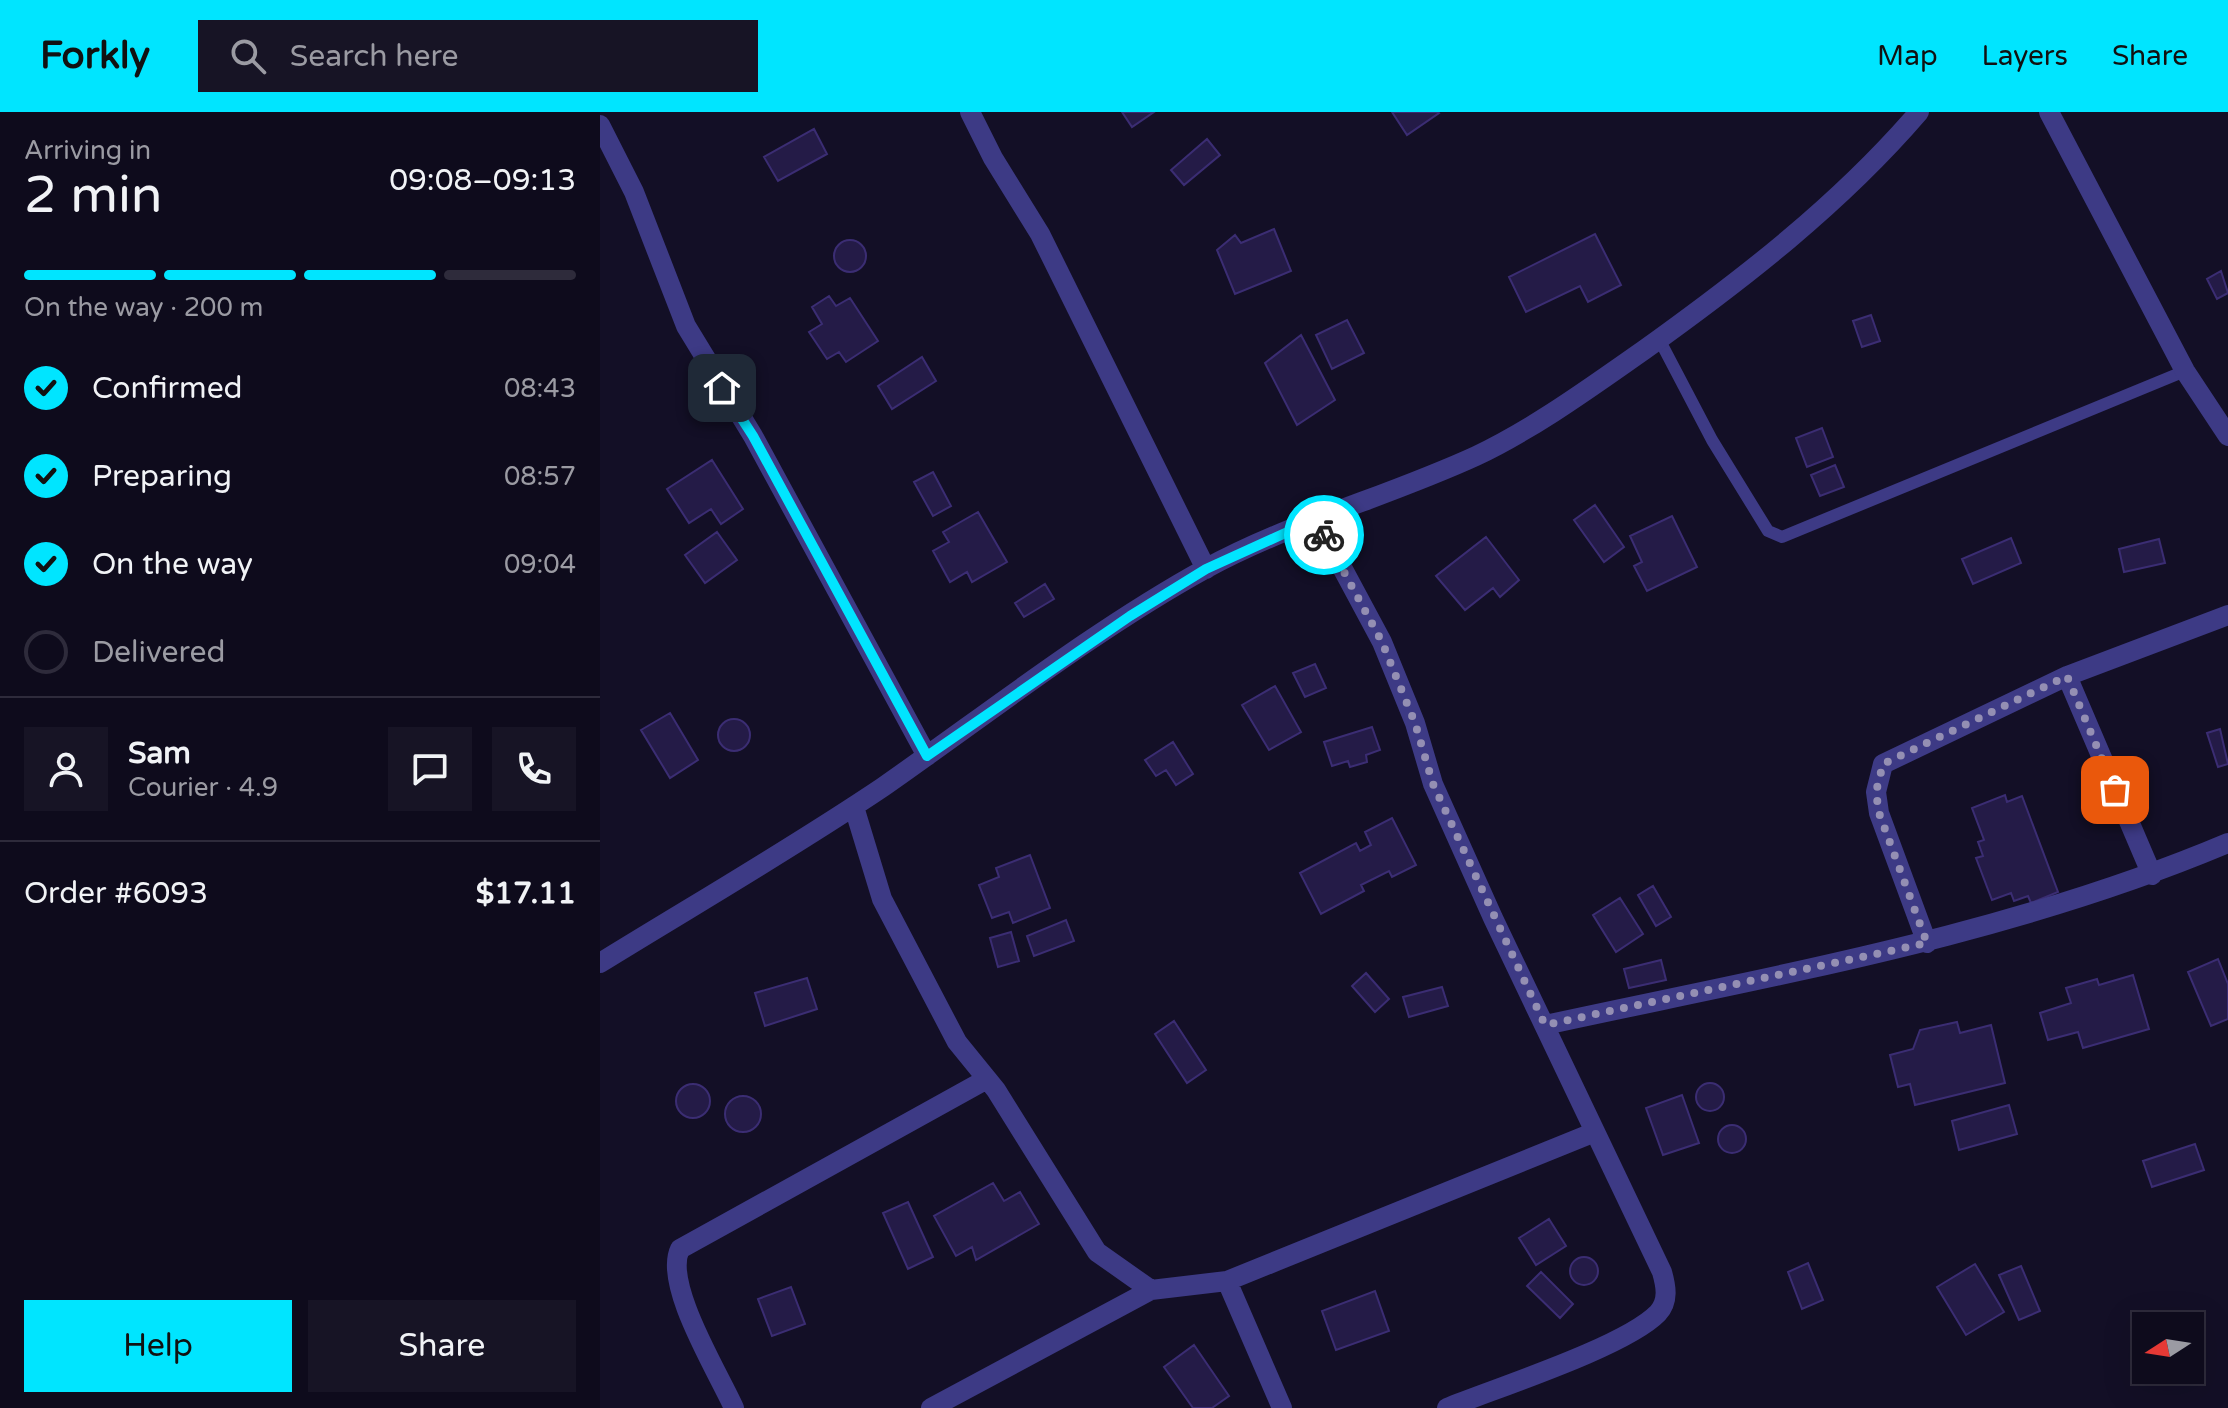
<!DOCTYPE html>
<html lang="en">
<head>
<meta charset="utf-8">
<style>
  :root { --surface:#0e0b1c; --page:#171425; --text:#f1f3f6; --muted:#9b9ba3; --line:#2e2b3b; --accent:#00e5ff }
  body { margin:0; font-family:"Varela Round",sans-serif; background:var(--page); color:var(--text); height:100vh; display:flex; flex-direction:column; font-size:30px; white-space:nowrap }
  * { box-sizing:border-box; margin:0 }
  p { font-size:26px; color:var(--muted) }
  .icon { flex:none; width:44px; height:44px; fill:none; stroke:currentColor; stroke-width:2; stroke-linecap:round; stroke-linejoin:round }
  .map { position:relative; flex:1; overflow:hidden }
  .details { display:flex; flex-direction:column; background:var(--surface); width:600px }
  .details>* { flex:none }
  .needle { width:52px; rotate:258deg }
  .controls { position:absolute; left:1532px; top:1200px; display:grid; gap:16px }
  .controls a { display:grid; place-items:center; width:72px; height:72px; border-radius:0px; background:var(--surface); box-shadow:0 8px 32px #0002,0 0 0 2px var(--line); font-size:40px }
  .pin { position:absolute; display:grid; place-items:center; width:68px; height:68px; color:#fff; margin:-34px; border-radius:16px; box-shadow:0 4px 12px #0006 }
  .courier { position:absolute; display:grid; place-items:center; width:80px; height:80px; margin:-40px; border:6px solid #00e5ff; border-radius:50%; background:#fff; color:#222; box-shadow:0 2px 10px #0007 }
  .head em { font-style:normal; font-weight:600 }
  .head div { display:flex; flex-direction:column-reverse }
  .head { display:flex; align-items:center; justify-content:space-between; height:136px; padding:0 24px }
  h1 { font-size:52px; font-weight:600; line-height:60px }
  .bar { display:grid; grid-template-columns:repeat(4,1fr); gap:12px 8px; align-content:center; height:96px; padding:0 24px }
  .bar i { height:10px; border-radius:6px; background:var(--line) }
  .bar .active { background:var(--accent) }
  .bar p { grid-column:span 4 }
  .line { display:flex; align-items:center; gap:20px; padding:0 24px; border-top:2px solid var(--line) }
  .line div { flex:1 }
  .round { display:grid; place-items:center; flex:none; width:84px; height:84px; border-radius:0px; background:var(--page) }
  ol { padding:0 24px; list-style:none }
  li { display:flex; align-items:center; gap:24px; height:88px }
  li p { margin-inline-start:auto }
  li .icon { padding:8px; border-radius:50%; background:var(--accent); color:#111; stroke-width:4 }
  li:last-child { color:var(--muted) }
  li i { width:44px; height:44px; border:4px solid var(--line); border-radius:50% }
  .action { display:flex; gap:16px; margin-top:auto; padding:16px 24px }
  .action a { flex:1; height:92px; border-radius:0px; background:var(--accent); color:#111; font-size:32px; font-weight:600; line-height:92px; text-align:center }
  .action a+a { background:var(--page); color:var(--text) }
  header { display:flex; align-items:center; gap:48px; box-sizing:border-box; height:112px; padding:0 40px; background:var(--accent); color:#111 }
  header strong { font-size:38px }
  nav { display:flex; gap:44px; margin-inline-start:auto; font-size:28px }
  .search { width:560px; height:72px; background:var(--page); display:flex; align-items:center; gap:20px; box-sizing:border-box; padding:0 28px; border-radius:0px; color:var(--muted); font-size:30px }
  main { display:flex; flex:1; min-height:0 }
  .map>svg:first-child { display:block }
</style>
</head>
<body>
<header>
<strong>Forkly</strong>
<div class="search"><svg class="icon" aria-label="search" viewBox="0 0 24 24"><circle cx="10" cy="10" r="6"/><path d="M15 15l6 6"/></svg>Search here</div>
<nav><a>Map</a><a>Layers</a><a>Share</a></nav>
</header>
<main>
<section class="details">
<div class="head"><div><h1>2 min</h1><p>Arriving in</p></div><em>09:08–09:13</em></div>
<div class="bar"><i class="active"></i><i class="active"></i><i class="active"></i><i></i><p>On the way · 200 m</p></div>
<ol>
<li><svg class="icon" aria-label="check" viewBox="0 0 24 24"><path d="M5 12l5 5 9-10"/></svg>Confirmed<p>08:43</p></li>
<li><svg class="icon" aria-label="check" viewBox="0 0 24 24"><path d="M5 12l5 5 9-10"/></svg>Preparing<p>08:57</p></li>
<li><svg class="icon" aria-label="check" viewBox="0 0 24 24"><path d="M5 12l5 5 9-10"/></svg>On the way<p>09:04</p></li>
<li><i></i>Delivered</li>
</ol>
<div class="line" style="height:144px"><a class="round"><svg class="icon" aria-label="person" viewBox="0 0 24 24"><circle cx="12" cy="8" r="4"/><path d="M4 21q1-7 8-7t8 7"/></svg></a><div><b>Sam</b><p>Courier · 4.9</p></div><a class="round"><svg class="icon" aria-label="chat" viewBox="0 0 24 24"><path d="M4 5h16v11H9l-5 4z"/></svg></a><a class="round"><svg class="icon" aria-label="phone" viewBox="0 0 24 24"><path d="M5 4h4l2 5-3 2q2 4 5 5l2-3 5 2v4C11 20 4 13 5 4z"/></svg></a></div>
<div class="line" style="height:104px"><div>Order #6093</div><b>$17.11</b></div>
<div class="action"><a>Help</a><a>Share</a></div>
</section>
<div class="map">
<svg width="1628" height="1296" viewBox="0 0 1628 1296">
  <rect width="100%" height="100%" fill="#130f26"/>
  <path fill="#241b47" stroke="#3b2d73" stroke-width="2" d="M522,0H554L532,15Z
    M792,0H838L839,1L807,23Z
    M214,17L227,42L178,69L164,45Z
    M607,27L620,43L584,73L571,58Z
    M674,117L691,159L635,182L617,138L635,123L641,131Z
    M995,122L1021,173L988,190L980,174L926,200L909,165Z
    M234 144a16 16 0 1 1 32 0a16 16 0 1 1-32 0Z
    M1621,159L1628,181L1617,187L1607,167Z
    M229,184L236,194L250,186L278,229L246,250L239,240L227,247L209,220L222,212L212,195Z
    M1271,203L1280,229L1262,235L1253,209Z
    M747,208L764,241L732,257L716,223Z
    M701,223L735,288L697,313L665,251Z
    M322,245L336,269L292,297L278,274Z
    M1222,316L1233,345L1207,355L1196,326Z
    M112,348L143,397L121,412L111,397L89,411L67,377Z
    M1235,353L1244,375L1220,384L1211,363Z
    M333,360L351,394L333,404L314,370Z
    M995,393L1024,435L1004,450L974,408Z
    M378,400L407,450L372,470L367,460L350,470L333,439L349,430L343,420Z
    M1072,404L1097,455L1047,479L1034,454L1042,450L1030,424Z
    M117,420L137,448L105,471L85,443Z
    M886,425L919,468L900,485L893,476L865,498L836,464Z
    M1411,426L1421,451L1373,472L1362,447Z
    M1559,427L1565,451L1524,460L1519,437Z
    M445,472L454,487L424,505L415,491Z
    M715,552L726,576L705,585L693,561Z
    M675,574L701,620L669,638L642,593Z
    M70,601L98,648L70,666L41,618Z
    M118 623a16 16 0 1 1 32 0a16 16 0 1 1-32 0Z
    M772,615L780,638L766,643L767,650L750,655L748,649L732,654L724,630Z
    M1620,617L1628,652L1618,655L1607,621Z
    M573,630L593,662L576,673L566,658L556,664L545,648Z
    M1405,683L1407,690L1422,684L1458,780L1431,791L1428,784L1414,789L1411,781L1392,788L1376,746L1383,744L1378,730L1384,728L1372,696Z
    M792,706L816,753L792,765L789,759L761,773L764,779L721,802L700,761L756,731L760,739L771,733L765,720Z
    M430,743L450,796L413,811L409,800L392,806L379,773L399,765L396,756Z
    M1053,774L1071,805L1056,814L1038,783Z
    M1020,786L1043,822L1016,840L993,803Z
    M466,808L474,829L434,844L427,824Z
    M411,820L419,849L398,855L390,826Z
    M1618,847L1628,872V907L1611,914L1588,860Z
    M1061,848L1066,868L1029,876L1024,857Z
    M766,861L789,887L775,900L752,874Z
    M1533,863L1549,917L1483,936L1478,920L1448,928L1440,901L1471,891L1466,876L1497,867L1499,873Z
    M207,866L217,897L165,914L155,881Z
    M842,875L848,894L809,905L803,885Z
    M574,909L606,958L587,971L555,922Z
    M1357,910L1360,921L1391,913L1405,971L1315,993L1310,972L1298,975L1290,943L1313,937L1320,918Z
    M1096 985a14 14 0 1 1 28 0a14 14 0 1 1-28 0Z
    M76 989a17 17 0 1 1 34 0a17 17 0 1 1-34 0Z
    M1082,983L1099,1031L1063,1043L1046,996Z
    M125 1002a18 18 0 1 1 36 0a18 18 0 1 1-36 0Z
    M1409,993L1417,1022L1359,1038L1352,1009Z
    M1118 1027a14 14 0 1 1 28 0a14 14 0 1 1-28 0Z
    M1595,1032L1604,1058L1552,1075L1543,1049Z
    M393,1071L404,1089L420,1080L439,1112L376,1148L372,1135L356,1144L334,1104Z
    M308,1090L333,1145L308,1157L283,1101Z
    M949,1107L966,1134L936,1153L919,1126Z
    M970 1159a14 14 0 1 1 28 0a14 14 0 1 1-28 0Z
    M1208,1151L1223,1188L1202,1197L1188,1160Z
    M1375,1152L1404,1200L1366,1223L1337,1175Z
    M1421,1154L1440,1199L1419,1208L1399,1163Z
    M941,1160L973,1192L960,1206L927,1174Z
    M191,1175L205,1212L172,1224L158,1187Z
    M775,1179L789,1219L736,1238L722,1199Z
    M594,1233L629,1284L612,1296H593L564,1255Z"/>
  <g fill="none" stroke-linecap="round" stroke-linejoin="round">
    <path stroke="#3d3a85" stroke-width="12" d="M1059,227L1112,328L1168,419L1182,425L1585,259"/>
    <path stroke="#3d3a85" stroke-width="20" d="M370,0L393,46L440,122L606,457
      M1449,0L1585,259L1628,324
      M0,13L34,80L86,214L153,324L327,644
      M716,407L782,530L815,611L833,672L893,806L1062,1160C1066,1174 1069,1189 1058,1201C1025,1235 896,1276 847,1296
      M1467,564L1552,763
      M254,695L282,787L357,930L396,978L497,1140L551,1178
      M1327,831L1279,701L1276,680L1283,652L1467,564L1628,503
      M0,851C94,793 191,737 283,675C386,603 496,517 605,457C691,410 787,385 876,344C935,316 991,275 1044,238C1143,167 1239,93 1319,0
      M945,913C1175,863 1410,823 1628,731
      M627,1169L682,1296
      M134,1296C118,1260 63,1172 80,1137L387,967
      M331,1296L551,1178L627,1169L995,1020"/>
  </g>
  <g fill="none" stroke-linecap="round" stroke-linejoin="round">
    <path stroke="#948fb3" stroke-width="8" stroke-dasharray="0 14.4" d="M724,423L782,530L815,611L833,672L945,913L1327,831L1279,701L1276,680L1283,652L1467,564L1515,678"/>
    <path stroke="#00e5ff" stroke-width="10" d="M122,276L153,324L327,644L530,504L606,457L716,407L724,423"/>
  </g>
</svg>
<div class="controls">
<a><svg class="needle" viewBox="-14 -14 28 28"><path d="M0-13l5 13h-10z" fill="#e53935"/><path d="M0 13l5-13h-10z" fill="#9b9ba3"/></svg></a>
</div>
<div class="pin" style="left:1515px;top:678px;background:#ea580c"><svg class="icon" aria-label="bag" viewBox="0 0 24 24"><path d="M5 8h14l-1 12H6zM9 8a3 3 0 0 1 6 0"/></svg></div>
<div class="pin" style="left:122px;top:276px;background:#1f2937"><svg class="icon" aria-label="home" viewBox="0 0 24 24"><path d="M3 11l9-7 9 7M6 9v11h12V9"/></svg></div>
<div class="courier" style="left:724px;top:423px"><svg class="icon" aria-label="bike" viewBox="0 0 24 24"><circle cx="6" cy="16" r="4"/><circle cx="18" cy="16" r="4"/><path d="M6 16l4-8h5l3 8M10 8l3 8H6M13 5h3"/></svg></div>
</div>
</main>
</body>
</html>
